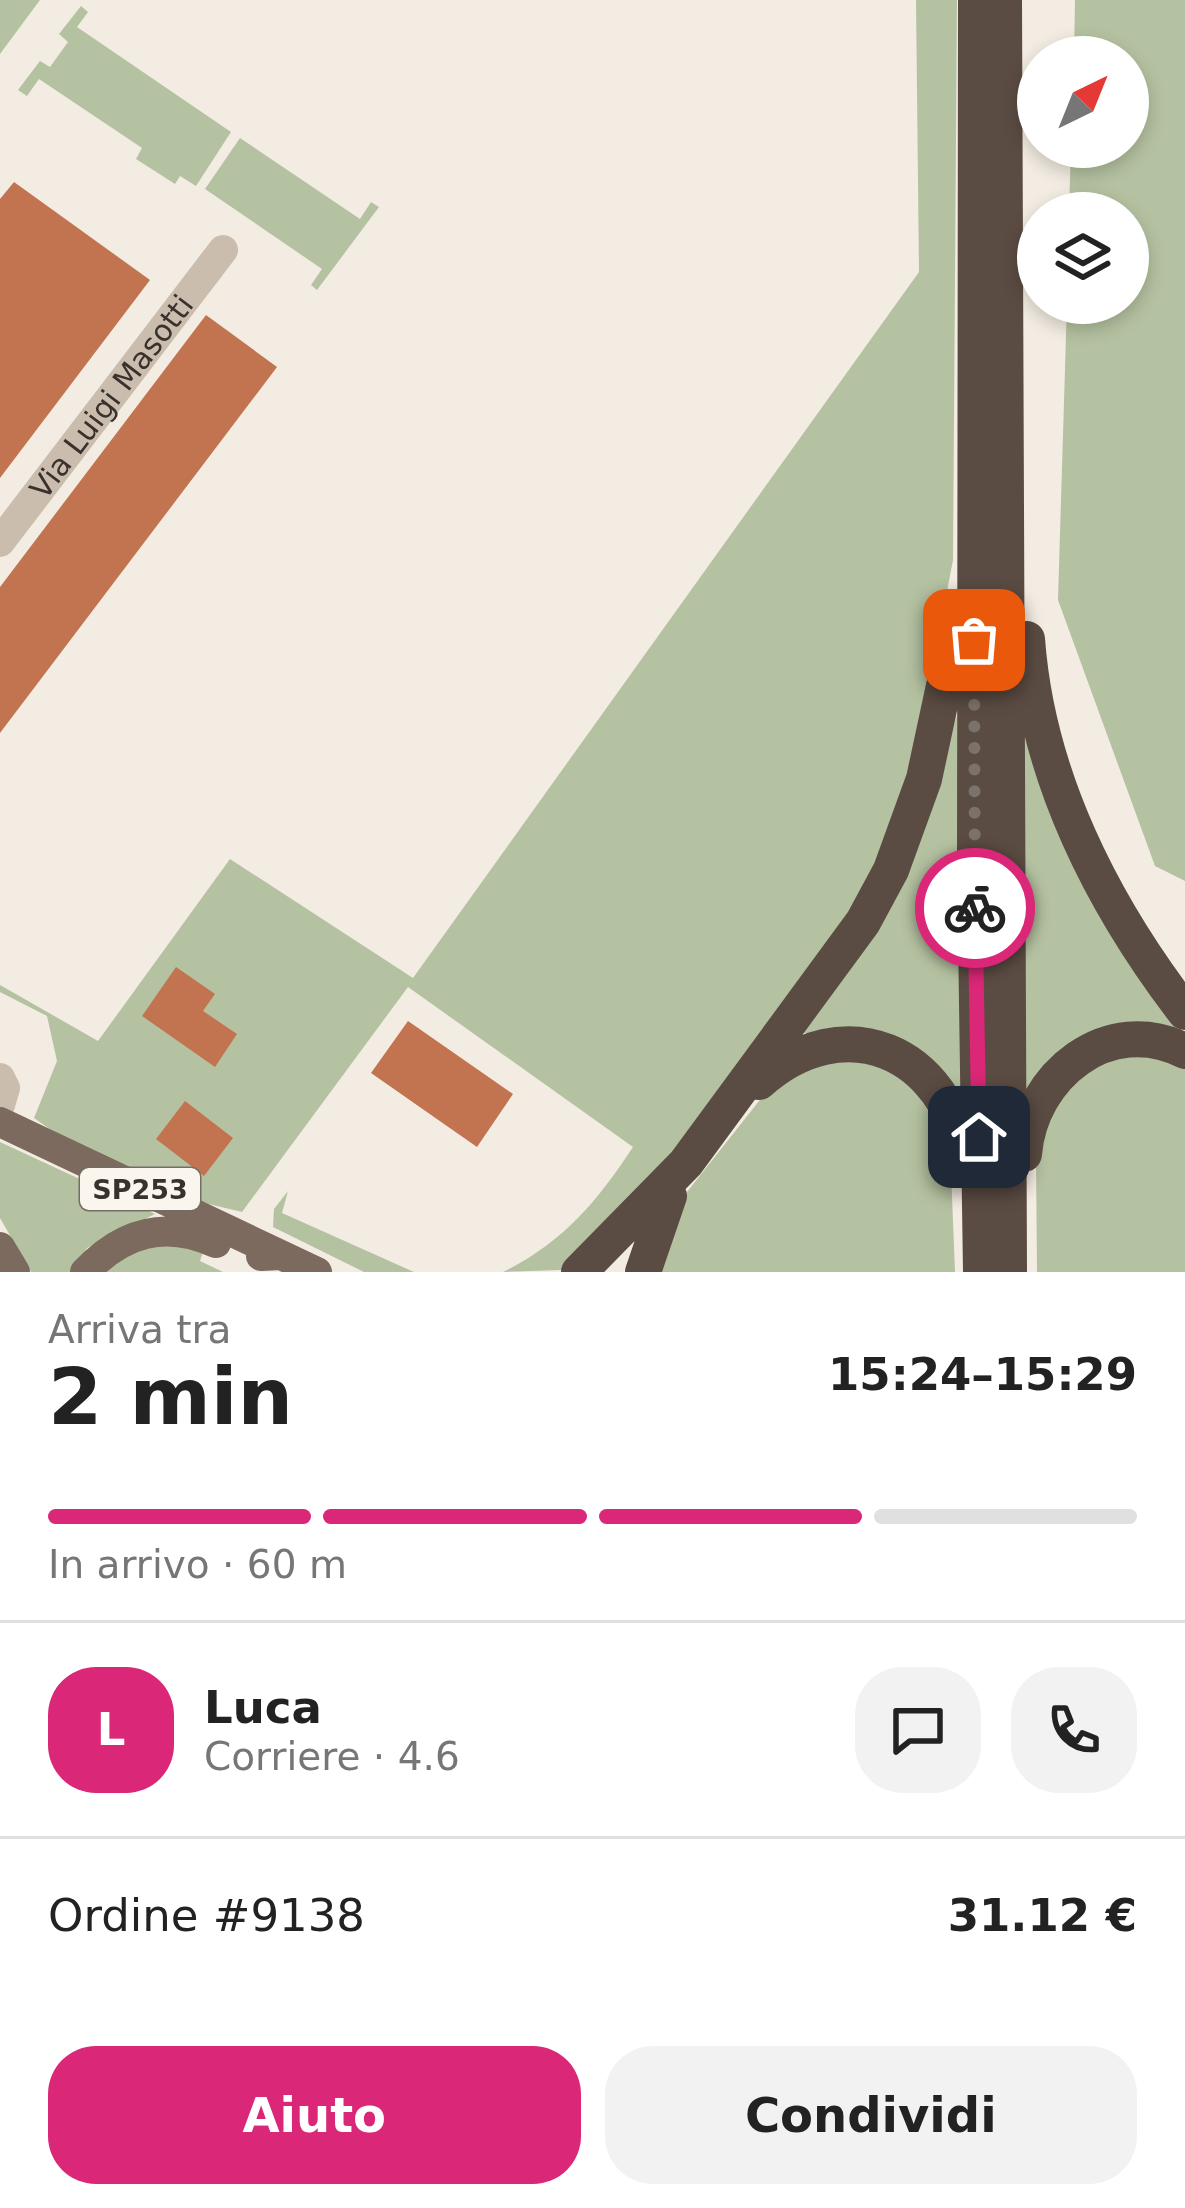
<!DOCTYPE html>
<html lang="it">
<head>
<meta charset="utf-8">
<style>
  :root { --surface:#fff; --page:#f2f2f2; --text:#222; --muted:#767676; --line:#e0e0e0; --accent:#db2777 }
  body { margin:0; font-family:"DejaVu Sans",sans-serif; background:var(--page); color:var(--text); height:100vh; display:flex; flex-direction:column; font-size:45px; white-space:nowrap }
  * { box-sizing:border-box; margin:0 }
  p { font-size:39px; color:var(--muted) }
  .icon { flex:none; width:66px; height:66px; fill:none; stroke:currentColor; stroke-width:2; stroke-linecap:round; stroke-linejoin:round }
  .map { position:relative; height:1272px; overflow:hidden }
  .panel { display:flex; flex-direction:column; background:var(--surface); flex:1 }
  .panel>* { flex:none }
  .needle { width:78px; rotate:43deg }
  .buttons { position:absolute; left:1017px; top:36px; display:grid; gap:24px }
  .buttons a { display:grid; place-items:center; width:132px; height:132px; border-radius:50%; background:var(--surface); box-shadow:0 6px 18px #0003; font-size:60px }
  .pin { position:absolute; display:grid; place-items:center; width:102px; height:102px; color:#fff; margin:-51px; border-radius:24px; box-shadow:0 6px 18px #0006 }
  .courier { position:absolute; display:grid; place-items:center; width:120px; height:120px; margin:-60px; border:9px solid #db2777; border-radius:50%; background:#fff; color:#222; box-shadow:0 3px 15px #0007 }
  .overview em { font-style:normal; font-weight:700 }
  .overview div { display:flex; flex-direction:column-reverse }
  .overview { display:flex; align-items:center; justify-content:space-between; height:204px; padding:0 48px }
  h1 { font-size:78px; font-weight:700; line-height:90px }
  .bar { display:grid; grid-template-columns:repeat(4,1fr); gap:18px 12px; align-content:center; height:144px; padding:0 48px }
  .bar i { height:15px; border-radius:9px; background:var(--line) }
  .bar .active { background:var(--accent) }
  .bar p { grid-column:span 4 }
  .line { display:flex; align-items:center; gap:30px; padding:0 48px; border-top:3px solid var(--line) }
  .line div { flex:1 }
  .round { display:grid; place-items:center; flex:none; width:126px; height:126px; border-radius:48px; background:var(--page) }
  .primary-button { display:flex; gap:24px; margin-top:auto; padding:24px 48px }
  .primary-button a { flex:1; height:138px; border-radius:48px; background:var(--accent); color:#fff; font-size:48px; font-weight:700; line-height:138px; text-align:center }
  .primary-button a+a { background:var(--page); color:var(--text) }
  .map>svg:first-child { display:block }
</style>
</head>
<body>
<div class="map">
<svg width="1185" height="1272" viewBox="0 0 1185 1272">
  <rect width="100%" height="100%" fill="#f3ece2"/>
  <path fill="#b5c2a1" d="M0,0H40L0,54Z
    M916,0H957L953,560L910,783L868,881L807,981L650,1182L604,1236L561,1270L503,1272C562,1243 597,1202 633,1147L408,987L242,1212L192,1200L64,1139L34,1118L57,1061L47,1016L0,992V985L98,1041L230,859L413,978L919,272Z
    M1075,0H1185V881L1155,866L1058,600L1067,303H1128V213H1069L1071,147H1128V57H1074Z
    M81,6L88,12L77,27L231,132L196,186L180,176L175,184L136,159L142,148L39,79L27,96L18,90L40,61L50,67L68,42L59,34Z
    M240,138L360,219L371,202L379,207L317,290L311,285L322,269L205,189Z
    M1021,699L1182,1028L1178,1035L1150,1030L1021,1116Z
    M957,715L963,1102L873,1034L802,1033L924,818Z
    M1138,1049L1185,1063V1272H1037L1036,1156L1064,1081Z
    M854,1054L901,1069L950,1145L955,1272H656L683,1197L759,1101L790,1069Z
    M0,1142L155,1214L87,1248L73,1272H31L0,1218Z
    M288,1191L282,1213L414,1272H364L273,1227L274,1209Z
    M172,1241L203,1252L200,1261L223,1272H102L121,1255Z"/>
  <path fill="#c27450" d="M14,182L150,280L0,478V199Z
    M206,315L277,367L0,733V587Z
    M176,967L215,994L203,1011L237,1034L215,1067L142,1016Z
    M408,1021L513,1094L477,1147L371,1073Z
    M185,1101L233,1138L204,1176L156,1139Z"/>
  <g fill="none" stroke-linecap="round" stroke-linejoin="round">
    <g stroke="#cbbdad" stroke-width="30">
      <path id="s1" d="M0,542L223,250"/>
      <path d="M0,1078L5,1088L0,1105"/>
    </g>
    <path stroke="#7b6a5d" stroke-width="30" d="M0,1122L281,1255
      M0,1247L15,1272
      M261,1256L281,1255L317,1272
      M85,1272C123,1232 165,1220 216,1243"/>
    <path stroke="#5b4c43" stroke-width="36" d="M976,0L975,868L981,1272
      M1004,0L1009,1272
      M1027,639C1037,776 1102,904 1185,1012
      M759,1082C844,1006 948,1051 964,1161
      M1024,1154C1030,1076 1108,1012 1185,1051
      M579,1272L686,1163L863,922L891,870L924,779L959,616
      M643,1272L669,1196"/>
  </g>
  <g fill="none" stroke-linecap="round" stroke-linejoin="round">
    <path stroke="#7b726c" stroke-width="12" stroke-dasharray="0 21.6" d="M974,640L975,908"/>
    <path stroke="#db2777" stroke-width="15" d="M975,908L979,1137"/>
  </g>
  <g text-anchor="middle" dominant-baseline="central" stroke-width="9" stroke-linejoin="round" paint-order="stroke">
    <rect fill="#faf6ee" stroke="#746c66" stroke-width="3" x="80" y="1168" width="120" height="42" rx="9"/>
    <g font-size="27" font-weight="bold" fill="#3a312c">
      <text x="140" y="1189">SP253</text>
    </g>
    <g font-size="30" fill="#3a312c" stroke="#faf6ee">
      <text stroke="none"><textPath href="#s1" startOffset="183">Via Luigi Masotti</textPath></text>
    </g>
  </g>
</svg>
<div class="buttons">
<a><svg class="needle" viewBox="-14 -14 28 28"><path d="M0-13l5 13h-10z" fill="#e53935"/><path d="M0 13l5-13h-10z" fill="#767676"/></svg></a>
<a><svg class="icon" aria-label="layers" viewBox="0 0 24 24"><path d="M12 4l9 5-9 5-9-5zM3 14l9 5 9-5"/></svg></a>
</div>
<div class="pin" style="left:974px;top:640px;background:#ea580c"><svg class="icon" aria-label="bag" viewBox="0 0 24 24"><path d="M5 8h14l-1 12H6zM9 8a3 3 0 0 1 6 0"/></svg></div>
<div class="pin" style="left:979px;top:1137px;background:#1f2937"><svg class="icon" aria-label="home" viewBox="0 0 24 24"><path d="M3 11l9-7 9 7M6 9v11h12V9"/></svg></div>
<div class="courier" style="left:975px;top:908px"><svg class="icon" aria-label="bike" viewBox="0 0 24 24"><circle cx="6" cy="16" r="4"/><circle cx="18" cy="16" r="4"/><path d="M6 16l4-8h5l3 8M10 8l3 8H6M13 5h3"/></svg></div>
</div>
<section class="panel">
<div class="overview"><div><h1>2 min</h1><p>Arriva tra</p></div><em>15:24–15:29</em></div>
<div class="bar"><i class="active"></i><i class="active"></i><i class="active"></i><i></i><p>In arrivo · 60 m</p></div>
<div class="line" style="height:216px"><b class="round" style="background:var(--accent);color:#fff">L</b><div><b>Luca</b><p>Corriere · 4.6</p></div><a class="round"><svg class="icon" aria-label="chat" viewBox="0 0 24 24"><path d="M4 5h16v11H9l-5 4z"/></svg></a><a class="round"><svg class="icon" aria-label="phone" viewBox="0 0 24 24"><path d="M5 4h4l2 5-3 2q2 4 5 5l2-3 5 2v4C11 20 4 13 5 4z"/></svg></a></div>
<div class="line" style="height:156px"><div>Ordine #9138</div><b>31.12 €</b></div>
<div class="primary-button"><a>Aiuto</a><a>Condividi</a></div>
</section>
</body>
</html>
